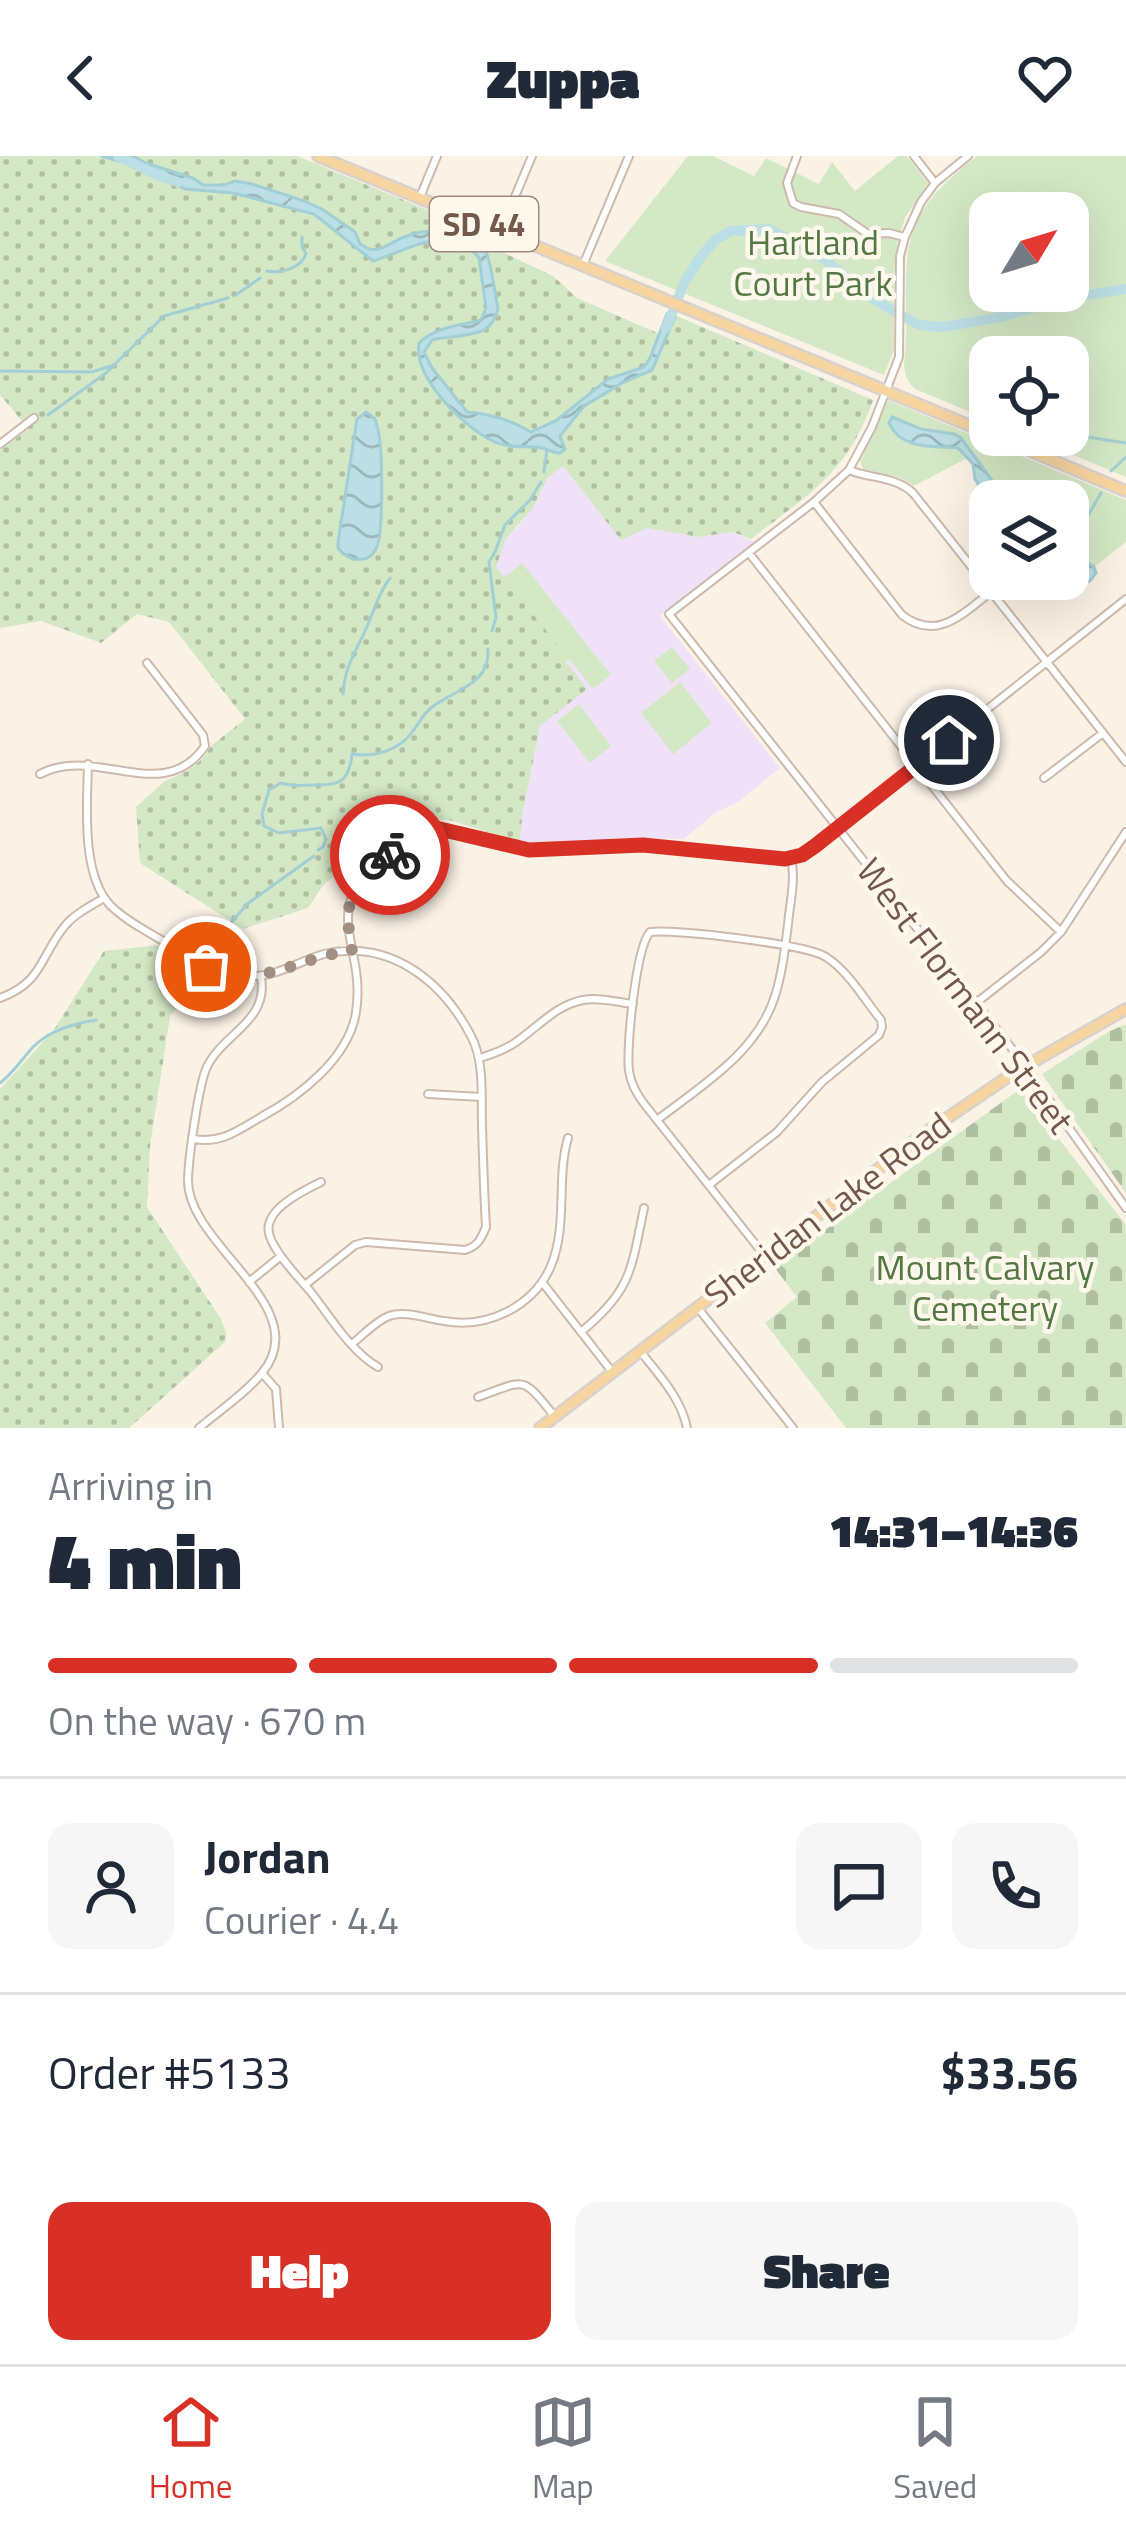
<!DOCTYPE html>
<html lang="en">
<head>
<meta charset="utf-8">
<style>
  :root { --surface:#fff; --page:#f6f6f7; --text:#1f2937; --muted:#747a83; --line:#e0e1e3; --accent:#d93025 }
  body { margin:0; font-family:"Titillium Web",sans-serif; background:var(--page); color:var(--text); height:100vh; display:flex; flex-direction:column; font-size:45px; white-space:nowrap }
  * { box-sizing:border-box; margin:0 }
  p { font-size:39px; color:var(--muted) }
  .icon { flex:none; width:66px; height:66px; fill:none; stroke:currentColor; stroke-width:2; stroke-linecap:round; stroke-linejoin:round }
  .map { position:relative; height:1272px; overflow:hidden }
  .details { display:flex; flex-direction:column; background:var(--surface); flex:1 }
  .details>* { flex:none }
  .needle { width:78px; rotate:52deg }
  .fabs { position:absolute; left:969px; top:36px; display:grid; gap:24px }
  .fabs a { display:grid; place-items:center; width:120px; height:120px; border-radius:24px; background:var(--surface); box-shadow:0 12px 48px #0002; font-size:60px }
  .pin { position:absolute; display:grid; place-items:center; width:102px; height:102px; color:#fff; margin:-51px; border:6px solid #fff; border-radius:50%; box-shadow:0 3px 12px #0007 }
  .courier { position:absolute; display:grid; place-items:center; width:120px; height:120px; margin:-60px; border:9px solid #d93025; border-radius:50%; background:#fff; color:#222; box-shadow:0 3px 15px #0007 }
  .summary em { font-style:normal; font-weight:800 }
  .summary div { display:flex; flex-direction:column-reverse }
  .summary { display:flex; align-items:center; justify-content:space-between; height:204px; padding:0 48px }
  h1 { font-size:78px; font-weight:800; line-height:90px }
  .bar { display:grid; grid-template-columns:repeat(4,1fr); gap:18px 12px; align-content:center; height:144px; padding:0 48px }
  .bar i { height:15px; border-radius:9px; background:var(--line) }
  .bar .current { background:var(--accent) }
  .bar p { grid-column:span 4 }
  .line { display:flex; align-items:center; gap:30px; padding:0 48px; border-top:3px solid var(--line) }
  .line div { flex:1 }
  .round { display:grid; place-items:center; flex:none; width:126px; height:126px; border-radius:24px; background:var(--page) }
  .button { display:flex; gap:24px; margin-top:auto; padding:24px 48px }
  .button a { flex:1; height:138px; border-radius:24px; background:var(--accent); color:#fff; font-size:48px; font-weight:800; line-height:138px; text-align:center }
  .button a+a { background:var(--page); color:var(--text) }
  header { display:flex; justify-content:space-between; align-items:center; height:156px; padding:0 48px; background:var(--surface); font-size:54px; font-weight:800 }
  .menu { display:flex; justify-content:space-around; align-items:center; height:168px; border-top:3px solid var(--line); background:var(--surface); font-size:33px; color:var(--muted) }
  .menu a { display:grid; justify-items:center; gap:6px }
  .menu .current { color:var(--accent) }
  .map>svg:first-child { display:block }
</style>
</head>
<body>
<header><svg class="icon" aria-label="back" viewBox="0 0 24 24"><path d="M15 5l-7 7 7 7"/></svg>Zuppa<svg class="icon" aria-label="heart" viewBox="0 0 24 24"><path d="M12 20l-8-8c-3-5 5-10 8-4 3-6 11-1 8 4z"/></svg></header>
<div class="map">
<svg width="1126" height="1272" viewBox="0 0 1126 1272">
  <defs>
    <pattern id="grass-dots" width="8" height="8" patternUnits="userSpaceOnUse" patternTransform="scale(3)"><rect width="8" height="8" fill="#d4e8c5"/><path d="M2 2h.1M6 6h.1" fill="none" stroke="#b0bfa2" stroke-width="1.8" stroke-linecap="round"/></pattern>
    <pattern id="cemetery-stones" width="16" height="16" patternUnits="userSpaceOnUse" patternTransform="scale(3)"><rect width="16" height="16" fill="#d4e8c5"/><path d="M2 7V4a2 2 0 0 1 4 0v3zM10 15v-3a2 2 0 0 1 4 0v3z" fill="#b0bfa2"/></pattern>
    <pattern id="water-waves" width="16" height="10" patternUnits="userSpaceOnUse" patternTransform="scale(3)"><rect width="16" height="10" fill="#bbdfe4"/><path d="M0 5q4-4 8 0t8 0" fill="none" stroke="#9cb8bb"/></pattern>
  </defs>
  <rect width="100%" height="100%" fill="#fbf2e6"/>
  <path fill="#efe2f8" d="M563,309L621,384L636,375L647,372L699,381L733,376L754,386L660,460L780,612L738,646L716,656L684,683L626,682L539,688L520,686L522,661L540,570L569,502L495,411L505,384L523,365L547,322Z"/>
  <path fill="url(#grass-dots)" d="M0,0H297L486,78L483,87L553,120L577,142L662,179L672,158L873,244C847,318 810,337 751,383L733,376L699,381L647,372L621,384L563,310L547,322L533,352L505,384L496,411L570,503L566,506L587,533L540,570L522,661L520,686L449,664L435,663L415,669L382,684L324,728L308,752L243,773L140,707L136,651L165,625L187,615L202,603L211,590L245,563L169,466L137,458L101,487L41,465L0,472V294L29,273L0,239Z
    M158,789L203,818L170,860L150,990L147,1051L221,1163L226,1177L225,1186L129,1272H0V933L53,875L104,795Z"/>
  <path fill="url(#cemetery-stones)" d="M1126,868V1037L1042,918L1108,876Z
    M1020,933L1126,1069V1272H846L765,1167L797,1141L774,1111Z"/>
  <path fill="#d4e8c5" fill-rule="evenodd" d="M688,0H713L754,20L766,2L819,28L832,6L855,35L898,0H907L928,27L905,62L898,84L894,118V194L884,219L605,105Z
    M977,0H1126V321L1026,279H1068V201H990V264L915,233C898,217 906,202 906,181C906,88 898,61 977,0ZM990,57H1068V135H990Z
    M888,244L1126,344V386L1094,411L1085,404L1068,407V345H1007L973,299L914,330L898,321L863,313L860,305Z
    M522,407L611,519L593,533L504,422Z
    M672,491L690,513L672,527L654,505Z
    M680,526L712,567L673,598L641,557Z
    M579,548L611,590L590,607L557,565Z"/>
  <path fill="url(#water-waves)" stroke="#a2cfd5" stroke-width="3" d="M101,0H133L146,7L193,22L203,29H224L235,25L252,28L304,45L322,53L355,76L360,88C367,92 370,95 378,93C387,91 396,84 404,81C426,72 472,69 485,94C492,106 494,136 498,151C493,186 457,177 432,184L424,196L432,212L467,256C490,258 511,264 531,276L557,264L608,223L644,211L650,202L667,158L675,161L652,214L624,226L584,250L560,280L565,293L560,297C554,297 549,294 542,292C523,289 507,294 487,282C460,267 413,220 419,187C437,170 459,170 481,164L486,152L479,102C450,64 408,95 373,105L314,58L233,37L185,33L145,12Z
    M366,256C374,262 375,260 377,270C383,288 384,377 376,393C367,410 347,404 338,392V386L357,263Z
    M892,261L921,273L954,278L961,282L1007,345H990V347L975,323L973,308L958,292C933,290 901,294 889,267Z
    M1085,404L1094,411L1096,417L1090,425L1072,430L1061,423H1068V407Z"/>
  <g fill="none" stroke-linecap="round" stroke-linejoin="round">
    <path stroke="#a2cfd5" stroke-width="3" d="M267,115C281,118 301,112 306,98L302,90V81
      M236,139L260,122
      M0,215L92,216L111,210
      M48,259L106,217L164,160L228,142
      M1068,278L1126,287
      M1111,315L1126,301
      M544,316L547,294
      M1076,398L1075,382L1101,337
      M492,475L496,462L489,406L495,396L505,369L530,344L541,326
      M343,538C345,510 354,499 365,475C374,456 377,439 390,422
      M318,694L323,691L326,683L321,672L279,677L264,670L262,658L269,634L281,627C293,631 300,629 312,629C338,629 349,628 352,598C374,602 400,594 413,575C420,566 422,559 431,552C454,533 490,530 488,493
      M212,799L230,768L247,748L314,700
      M176,846L185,840L199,820
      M0,927C14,916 22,903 33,891C50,874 73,868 96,864"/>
    <path stroke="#bbdfe4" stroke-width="10" d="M118,0L159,20L178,26
      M666,172L685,125L700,102L715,84L731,75L769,73L824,103L871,142L919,169L942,171L1001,161L1062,143L1126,133"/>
    <defs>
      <path id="minor" d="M797,0L787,27L793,47L801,51L839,58L868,78L889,77L904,81
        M914,0L935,27
        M968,0L935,27L921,46L905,81L900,100L899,201L872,271L849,314L814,346L669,458L1017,899L1126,1052
        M420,41L437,0
        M501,74L532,0
        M583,109L629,0
        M0,288L34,262
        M849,314C871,323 895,320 913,337L1126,606
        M814,346L902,459C937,486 962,458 991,436
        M749,397L1007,725L1061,776
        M88,608C87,648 81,718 110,749C127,766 151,777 171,790C198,806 222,821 255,820C279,819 302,804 324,798C389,783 442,824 471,880C485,906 481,942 482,970C483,1004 484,1037 486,1071C481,1083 478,1090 465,1094L366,1086L355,1089L305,1129
        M40,618C96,588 163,651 205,590L203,579L147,507
        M1044,622L1103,577
        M0,842C42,827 40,801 64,771C74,758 91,750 104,742
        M976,847L1041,796L1061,776L1126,676
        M480,902C493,898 505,894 516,886C538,871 556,849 583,844C600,841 617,846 633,848
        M428,938L481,941
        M657,964C701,930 755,898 774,843C782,819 785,793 788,768C790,746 796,723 791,702
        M194,983C221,988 239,974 261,961C300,940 349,902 356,856C367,787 314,752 389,699C403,690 421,676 438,674C463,670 492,689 517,693C558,700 603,688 645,689C678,690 712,695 745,699C760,701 776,705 791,702C800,700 807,695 815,690L1126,443
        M321,1026C305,1034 276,1048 270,1065C266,1074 270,1083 275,1091C284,1107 298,1121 310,1135C330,1160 350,1195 378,1211
        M709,1029L777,976L822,926L879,879L882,871L881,864C864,843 848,815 826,801C806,788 675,773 650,776C636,792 626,891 629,915C631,928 637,939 645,949L764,1099
        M249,1126L281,1100
        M542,1126L613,1217
        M698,1152L793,1272
        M581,1176C632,1134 631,1114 644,1052
        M352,1188C363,1179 376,1165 389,1160C405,1154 428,1163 444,1165C487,1173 533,1151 551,1110C568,1069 556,1023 568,982
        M640,1195C659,1219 681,1242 687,1272
        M262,1217L276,1233L279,1272
        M478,1241C526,1224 521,1218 555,1261
        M199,1272C219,1255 245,1238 262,1217C317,1151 186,1089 188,1023C189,999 198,934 206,913C221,878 269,866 261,822"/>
      <path id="major" d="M318,0L990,278
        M992,279L1126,335
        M540,1272L925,977L1015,916L1126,853"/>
    </defs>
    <use href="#minor" stroke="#cdbaac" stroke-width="10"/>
    <use href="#major" stroke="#d8d1cd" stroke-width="14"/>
    <use href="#minor" stroke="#fff" stroke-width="6"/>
    <use href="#major" stroke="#f7d5a1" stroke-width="9"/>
  </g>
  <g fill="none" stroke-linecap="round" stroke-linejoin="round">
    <path stroke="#a38f82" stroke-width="12" stroke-dasharray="0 21.6" d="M206,811C266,834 294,801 352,795C343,747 349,727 390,699"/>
    <path stroke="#d93025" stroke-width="15" d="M390,699L421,680L440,673L529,694L643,689L785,703L802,699L815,690L949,584"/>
  </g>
  <g text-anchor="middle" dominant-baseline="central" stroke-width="9" stroke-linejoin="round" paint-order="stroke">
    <rect fill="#fef7ec" stroke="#9d887c" stroke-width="3" x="430" y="41" width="108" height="54" rx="9"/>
    <g font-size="33" font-weight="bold" fill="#73594c">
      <text x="484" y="68">SD 44</text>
    </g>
    <g font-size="36" fill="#547844" stroke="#fef7ec">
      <text x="813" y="85">Hartland<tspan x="813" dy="41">Court Park</tspan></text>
      <text x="985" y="1110">Mount Calvary<tspan x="985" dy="41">Cemetery</tspan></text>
    </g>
    <g font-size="36" fill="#73594c" stroke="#fef7ec">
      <text transform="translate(966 839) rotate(53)">West Flormann Street</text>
      <text transform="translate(827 1053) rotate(-37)">Sheridan Lake Road</text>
    </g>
  </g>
</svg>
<div class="fabs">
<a><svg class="needle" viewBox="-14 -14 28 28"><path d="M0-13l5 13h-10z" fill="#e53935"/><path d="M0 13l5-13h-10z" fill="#747a83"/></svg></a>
<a><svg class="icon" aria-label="locate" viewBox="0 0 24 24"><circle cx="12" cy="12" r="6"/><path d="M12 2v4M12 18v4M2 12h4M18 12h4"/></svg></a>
<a><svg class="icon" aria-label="layers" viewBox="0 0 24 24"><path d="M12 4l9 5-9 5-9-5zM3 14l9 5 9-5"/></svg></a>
</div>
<div class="pin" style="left:206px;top:811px;background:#ea580c"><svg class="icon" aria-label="bag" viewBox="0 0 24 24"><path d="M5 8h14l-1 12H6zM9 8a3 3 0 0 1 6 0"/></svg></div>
<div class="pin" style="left:949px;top:584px;background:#1f2937"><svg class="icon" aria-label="home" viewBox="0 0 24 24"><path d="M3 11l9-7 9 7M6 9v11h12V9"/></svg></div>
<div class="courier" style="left:390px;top:699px"><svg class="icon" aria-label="bike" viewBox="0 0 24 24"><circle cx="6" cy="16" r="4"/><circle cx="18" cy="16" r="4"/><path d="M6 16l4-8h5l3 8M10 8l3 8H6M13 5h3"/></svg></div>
</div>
<section class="details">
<div class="summary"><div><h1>4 min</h1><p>Arriving in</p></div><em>14:31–14:36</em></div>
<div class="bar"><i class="current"></i><i class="current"></i><i class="current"></i><i></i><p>On the way · 670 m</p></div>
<div class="line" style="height:216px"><a class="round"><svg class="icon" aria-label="person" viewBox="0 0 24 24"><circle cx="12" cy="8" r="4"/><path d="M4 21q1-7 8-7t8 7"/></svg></a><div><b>Jordan</b><p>Courier · 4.4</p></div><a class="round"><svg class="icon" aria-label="chat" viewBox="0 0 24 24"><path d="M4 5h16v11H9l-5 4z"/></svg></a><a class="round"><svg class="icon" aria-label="phone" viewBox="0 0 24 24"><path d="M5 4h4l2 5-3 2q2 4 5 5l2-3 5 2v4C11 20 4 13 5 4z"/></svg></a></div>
<div class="line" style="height:156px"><div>Order #5133</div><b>$33.56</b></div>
<div class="button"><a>Help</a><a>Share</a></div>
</section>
<nav class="menu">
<a class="current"><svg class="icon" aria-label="home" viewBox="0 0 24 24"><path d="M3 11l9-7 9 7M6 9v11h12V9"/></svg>Home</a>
<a><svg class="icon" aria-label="map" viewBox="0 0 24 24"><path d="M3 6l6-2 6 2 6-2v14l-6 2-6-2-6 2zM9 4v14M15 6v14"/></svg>Map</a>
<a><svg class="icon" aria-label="saved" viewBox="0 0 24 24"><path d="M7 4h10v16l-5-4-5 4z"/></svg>Saved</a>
</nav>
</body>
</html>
